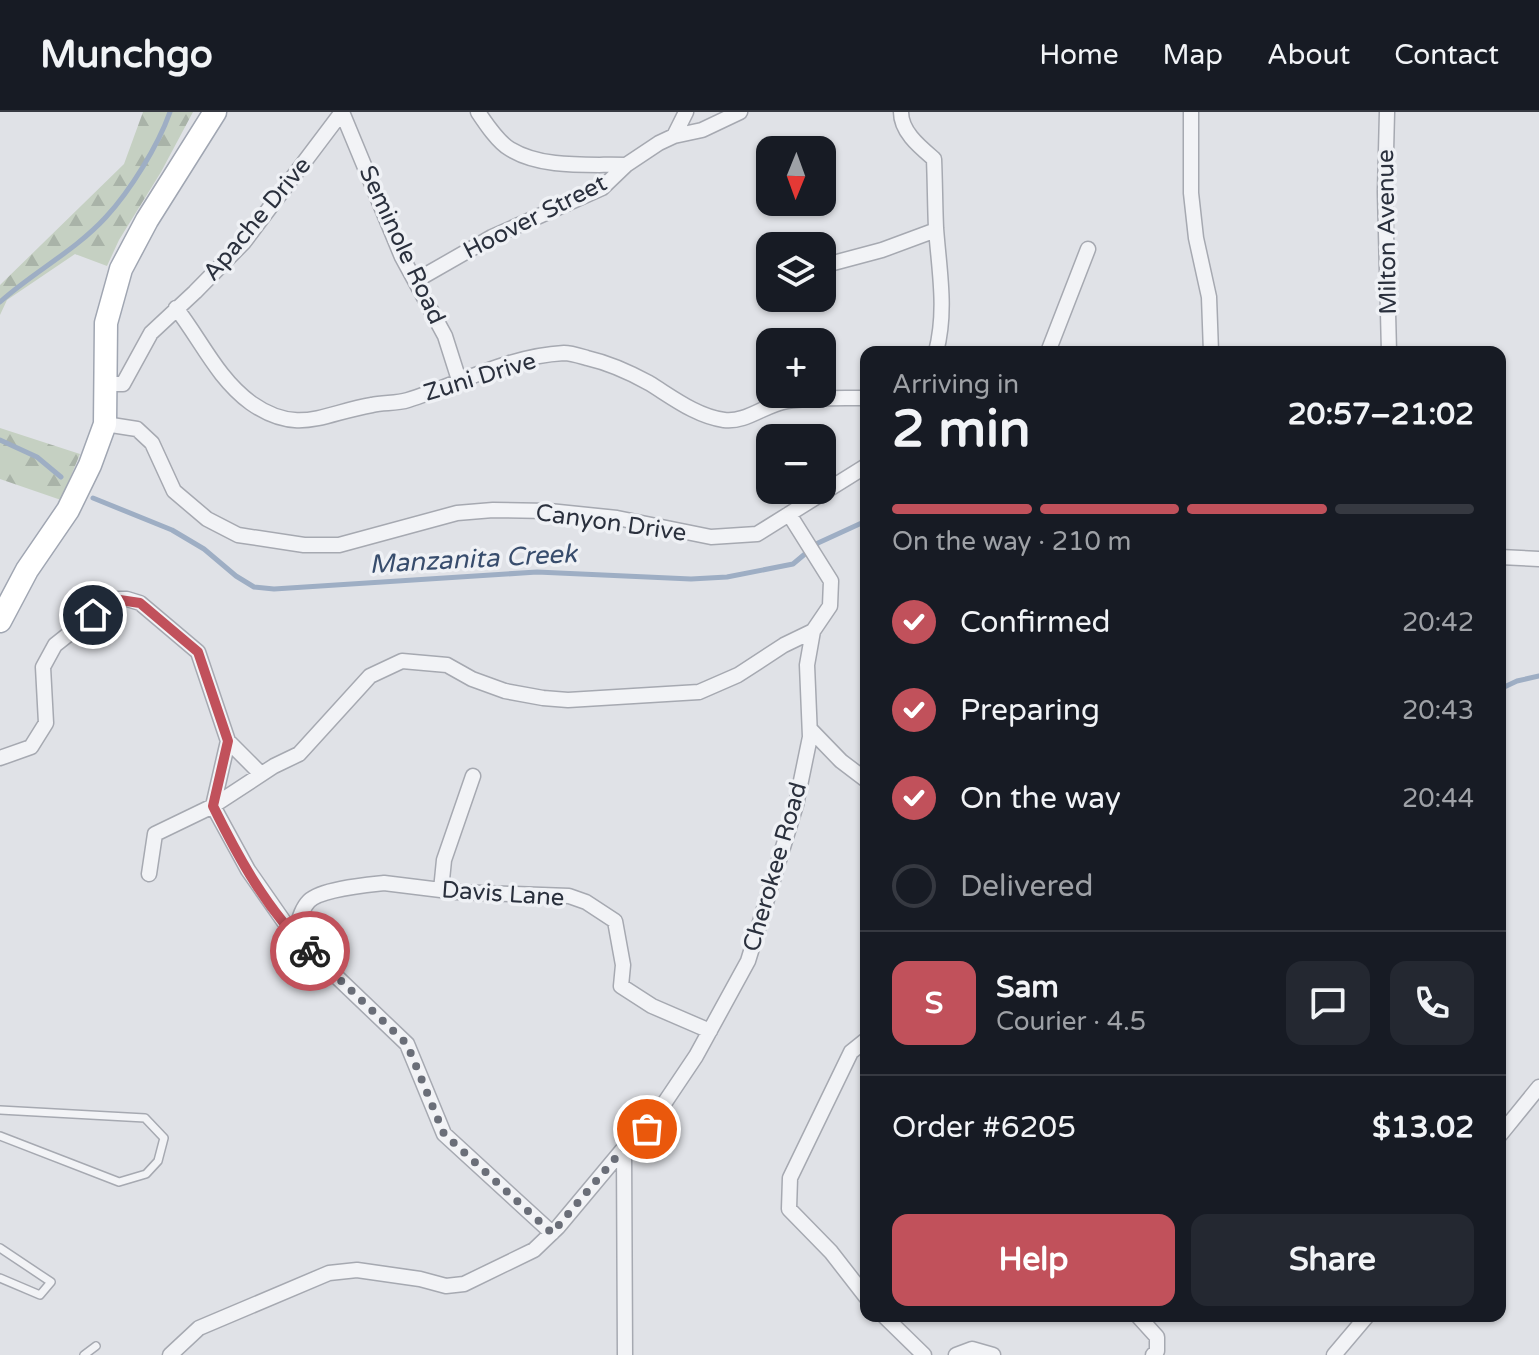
<!DOCTYPE html>
<html lang="en">
<head>
<meta charset="utf-8">
<style>
  :root { --surface:#171b24; --page:#242831; --text:#f1f3f6; --muted:#9ea1a6; --line:#363941; --accent:#c1515b }
  body { margin:0; font-family:"Varela Round",sans-serif; background:var(--page); color:var(--text); height:100vh; display:flex; flex-direction:column; font-size:30px; white-space:nowrap }
  * { box-sizing:border-box; margin:0 }
  p { font-size:26px; color:var(--muted) }
  .icon { flex:none; width:44px; height:44px; fill:none; stroke:currentColor; stroke-width:2; stroke-linecap:round; stroke-linejoin:round }
  .map { position:relative; flex:1; overflow:hidden }
  .sheet { position:absolute; left:860px; top:234px; width:646px; height:976px; display:flex; flex-direction:column; background:var(--surface); border-radius:16px; box-shadow:0 2px 6px #0004 }
  .sheet>* { flex:none }
  .needle { width:52px; rotate:181deg }
  .buttons { position:absolute; left:756px; top:24px; display:grid; gap:16px }
  .buttons a { display:grid; place-items:center; width:80px; height:80px; border-radius:16px; background:var(--surface); box-shadow:0 2px 6px #0004; font-size:40px }
  .pin { position:absolute; display:grid; place-items:center; width:68px; height:68px; color:#fff; margin:-34px; border:4px solid #fff; border-radius:50%; box-shadow:0 2px 8px #0007 }
  .courier { position:absolute; display:grid; place-items:center; width:80px; height:80px; margin:-40px; border:6px solid #c1515b; border-radius:50%; background:#fff; color:#222; box-shadow:0 2px 10px #0007 }
  .summary em { font-style:normal; font-weight:700 }
  .summary div { display:flex; flex-direction:column-reverse }
  .summary { display:flex; align-items:center; justify-content:space-between; height:136px; padding:0 32px }
  h1 { font-size:52px; font-weight:700; line-height:60px }
  .bar { display:grid; grid-template-columns:repeat(4,1fr); gap:12px 8px; align-content:center; height:96px; padding:0 32px }
  .bar i { height:10px; border-radius:6px; background:var(--line) }
  .bar .current { background:var(--accent) }
  .bar p { grid-column:span 4 }
  .line { display:flex; align-items:center; gap:20px; padding:0 32px; border-top:2px solid var(--line) }
  .line div { flex:1 }
  .round { display:grid; place-items:center; flex:none; width:84px; height:84px; border-radius:16px; background:var(--page) }
  ol { padding:0 32px; list-style:none }
  li { display:flex; align-items:center; gap:24px; height:88px }
  li p { margin-inline-start:auto }
  li .icon { padding:8px; border-radius:50%; background:var(--accent); color:#fff; stroke-width:4 }
  li:last-child { color:var(--muted) }
  li i { width:44px; height:44px; border:4px solid var(--line); border-radius:50% }
  .primary-button { display:flex; gap:16px; margin-top:auto; padding:16px 32px }
  .primary-button a { flex:1; height:92px; border-radius:16px; background:var(--accent); color:#fff; font-size:32px; font-weight:700; line-height:92px; text-align:center }
  .primary-button a+a { background:var(--page); color:var(--text) }
  header { display:flex; align-items:center; gap:48px; box-sizing:border-box; height:112px; padding:0 40px; background:var(--surface); border-bottom:2px solid var(--line) }
  header strong { font-size:38px }
  nav { display:flex; gap:44px; margin-inline-start:auto; font-size:28px }
  .map>svg:first-child { display:block }
</style>
</head>
<body>
<header>
<strong>Munchgo</strong>
<nav><a>Home</a><a>Map</a><a>About</a><a>Contact</a></nav>
</header>
<div class="map">
<svg width="1539" height="1243" viewBox="0 0 1539 1243">
  <defs>
    <pattern id="forest-firs" width="22" height="20" patternUnits="userSpaceOnUse" patternTransform="scale(2)"><rect width="22" height="20" fill="#c5d0c2"/><path d="M5 1l3.5 6h-7zM16 11l3.5 6h-7z" fill="#a9b3a8"/></pattern>
  </defs>
  <rect width="100%" height="100%" fill="#e0e2e7"/>
  <path fill="url(#forest-firs)" d="M143,0H193L161,60L119,128L107,154L75,142L7,188L0,203V173L124,52Z
    M0,316L80,342L61,388L0,367Z"/>
  <g fill="none" stroke-linecap="round" stroke-linejoin="round">
    <path stroke="#9eaec4" stroke-width="5" d="M0,190C33,160 75,139 106,105C130,79 158,34 170,0
      M0,328L37,345L61,365
      M93,386L172,418L204,437L236,464L254,475L274,477L537,460L691,467L727,465L793,452L818,431L866,409
      M1500,577L1517,569L1539,564"/>
    <defs>
      <path id="lane" d="M0,998L145,1006L164,1026L158,1049L146,1062L119,1070L0,1024
        M0,1136L51,1170L40,1183L0,1166
        M84,1243L96,1234"/>
      <path id="street" d="M342,0L402,145L445,224L459,268
        M478,0C486,12 498,30 510,37C543,57 589,52 626,53
        M901,0C901,20 920,35 934,47C935,70 935,93 936,116C939,158 947,198 936,240
        M1191,0V81L1196,126L1209,185L1211,240
        M1387,0L1385,80L1389,240
        M674,24L686,0
        M822,154L882,138L936,118
        M415,169L492,125L602,76L626,53L659,31L674,24L702,18L740,0
        M176,196C201,228 217,266 251,291C298,324 324,301 372,293C383,290 396,292 408,288C459,272 508,244 564,241C571,241 580,244 587,246C609,251 629,260 649,271C672,285 696,304 724,308C746,311 766,292 787,289C813,285 840,286 866,286
        M1048,240L1088,137
        M104,272H123L151,221L195,180L244,130L342,0
        M105,312L137,317L152,331L174,379L207,407L238,423L304,433H339L457,401L493,398L549,399L617,406L711,425L757,422L866,354
        M1500,445L1539,447
        M810,617L841,649L866,668
        M228,629L261,662
        M0,646L31,635L46,611L43,555L55,533L113,487H127L140,491L198,540L228,629L213,694
        M213,694L248,758L294,824L407,932L444,1022L552,1121
        M149,762L155,722L213,694L274,654L299,642L370,564L402,549L447,553L472,567L505,579L543,586L568,588L699,580L738,563L784,533L813,519
        M441,778L444,748L473,664
        M294,824C298,813 300,798 309,789C321,777 366,773 384,771L457,780L569,784L586,790L615,809L623,853L621,874L652,894L710,919
        M866,928L851,940L790,1066L789,1097L831,1140L866,1185
        M1500,1023L1539,975
        M624,1036L625,1243
        M884,1204L924,1243
        M1138,1204L1157,1225V1239L1153,1243
        M170,1243L199,1216L329,1161L357,1158L420,1167L446,1174L464,1172L534,1138L558,1115L624,1036L647,1017L696,944L748,849L796,693L810,625L807,553L813,519L830,494L831,469L789,402
        M956,1243L972,1237L993,1243
        M1334,1243L1367,1204"/>
      <path id="primary" d="M0,509L27,458L68,398L90,353L105,312L106,211L121,157L147,108L215,0"/>
    </defs>
    <use href="#lane" stroke="#a6a9b1" stroke-width="10"/>
    <use href="#street" stroke="#a6a9b1" stroke-width="17"/>
    <use href="#primary" stroke="#a0a6b2" stroke-width="25"/>
    <use href="#lane" stroke="#f2f3f6" stroke-width="7"/>
    <use href="#street" stroke="#f2f3f6" stroke-width="14"/>
    <use href="#primary" stroke="#fff" stroke-width="22"/>
  </g>
  <g fill="none" stroke-linecap="round" stroke-linejoin="round">
    <path stroke="#6a6e78" stroke-width="8" stroke-dasharray="0 14.4" d="M310,839L407,932L444,1022L552,1121L624,1036L647,1017"/>
    <path stroke="#c1515b" stroke-width="10" d="M93,503L113,487L140,491L198,540L228,629L213,694C238,745 268,800 310,839"/>
  </g>
  <g text-anchor="middle" dominant-baseline="central" stroke-width="7" stroke-linejoin="round" paint-order="stroke">
    <g font-size="24" fill="#2a303d" stroke="#eff1f5">
      <text transform="translate(535 105) rotate(-27)">Hoover Street</text>
      <text transform="translate(257 107) rotate(-50)">Apache Drive</text>
      <text transform="translate(1387 120) rotate(-91)">Milton Avenue</text>
      <text transform="translate(402 133) rotate(65)">Seminole Road</text>
      <text transform="translate(480 265) rotate(-17)">Zuni Drive</text>
      <text transform="translate(611 411) rotate(8)">Canyon Drive</text>
      <text transform="translate(775 755) rotate(-74)">Cherokee Road</text>
      <text transform="translate(503 782) rotate(4)">Davis Lane</text>
    </g>
    <g font-size="26" font-style="italic" fill="#384d6d" stroke="#eff1f5">
      <text transform="translate(473 447) rotate(-3)">Manzanita Creek</text>
    </g>
  </g>
</svg>
<div class="buttons">
<a><svg class="needle" viewBox="-14 -14 28 28"><path d="M0-13l5 13h-10z" fill="#e53935"/><path d="M0 13l5-13h-10z" fill="#9ea1a6"/></svg></a>
<a><svg class="icon" aria-label="layers" viewBox="0 0 24 24"><path d="M12 4l9 5-9 5-9-5zM3 14l9 5 9-5"/></svg></a>
<a>+</a>
<a>−</a>
</div>
<div class="pin" style="left:647px;top:1017px;background:#ea580c"><svg class="icon" aria-label="bag" viewBox="0 0 24 24"><path d="M5 8h14l-1 12H6zM9 8a3 3 0 0 1 6 0"/></svg></div>
<div class="pin" style="left:93px;top:503px;background:#1f2937"><svg class="icon" aria-label="home" viewBox="0 0 24 24"><path d="M3 11l9-7 9 7M6 9v11h12V9"/></svg></div>
<div class="courier" style="left:310px;top:839px"><svg class="icon" aria-label="bike" viewBox="0 0 24 24"><circle cx="6" cy="16" r="4"/><circle cx="18" cy="16" r="4"/><path d="M6 16l4-8h5l3 8M10 8l3 8H6M13 5h3"/></svg></div>
<section class="sheet">
<div class="summary"><div><h1>2 min</h1><p>Arriving in</p></div><em>20:57–21:02</em></div>
<div class="bar"><i class="current"></i><i class="current"></i><i class="current"></i><i></i><p>On the way · 210 m</p></div>
<ol>
<li><svg class="icon" aria-label="check" viewBox="0 0 24 24"><path d="M5 12l5 5 9-10"/></svg>Confirmed<p>20:42</p></li>
<li><svg class="icon" aria-label="check" viewBox="0 0 24 24"><path d="M5 12l5 5 9-10"/></svg>Preparing<p>20:43</p></li>
<li><svg class="icon" aria-label="check" viewBox="0 0 24 24"><path d="M5 12l5 5 9-10"/></svg>On the way<p>20:44</p></li>
<li><i></i>Delivered</li>
</ol>
<div class="line" style="height:144px"><b class="round" style="background:var(--accent);color:#fff">S</b><div><b>Sam</b><p>Courier · 4.5</p></div><a class="round"><svg class="icon" aria-label="chat" viewBox="0 0 24 24"><path d="M4 5h16v11H9l-5 4z"/></svg></a><a class="round"><svg class="icon" aria-label="phone" viewBox="0 0 24 24"><path d="M5 4h4l2 5-3 2q2 4 5 5l2-3 5 2v4C11 20 4 13 5 4z"/></svg></a></div>
<div class="line" style="height:104px"><div>Order #6205</div><b>$13.02</b></div>
<div class="primary-button"><a>Help</a><a>Share</a></div>
</section>
</div>
</body>
</html>
